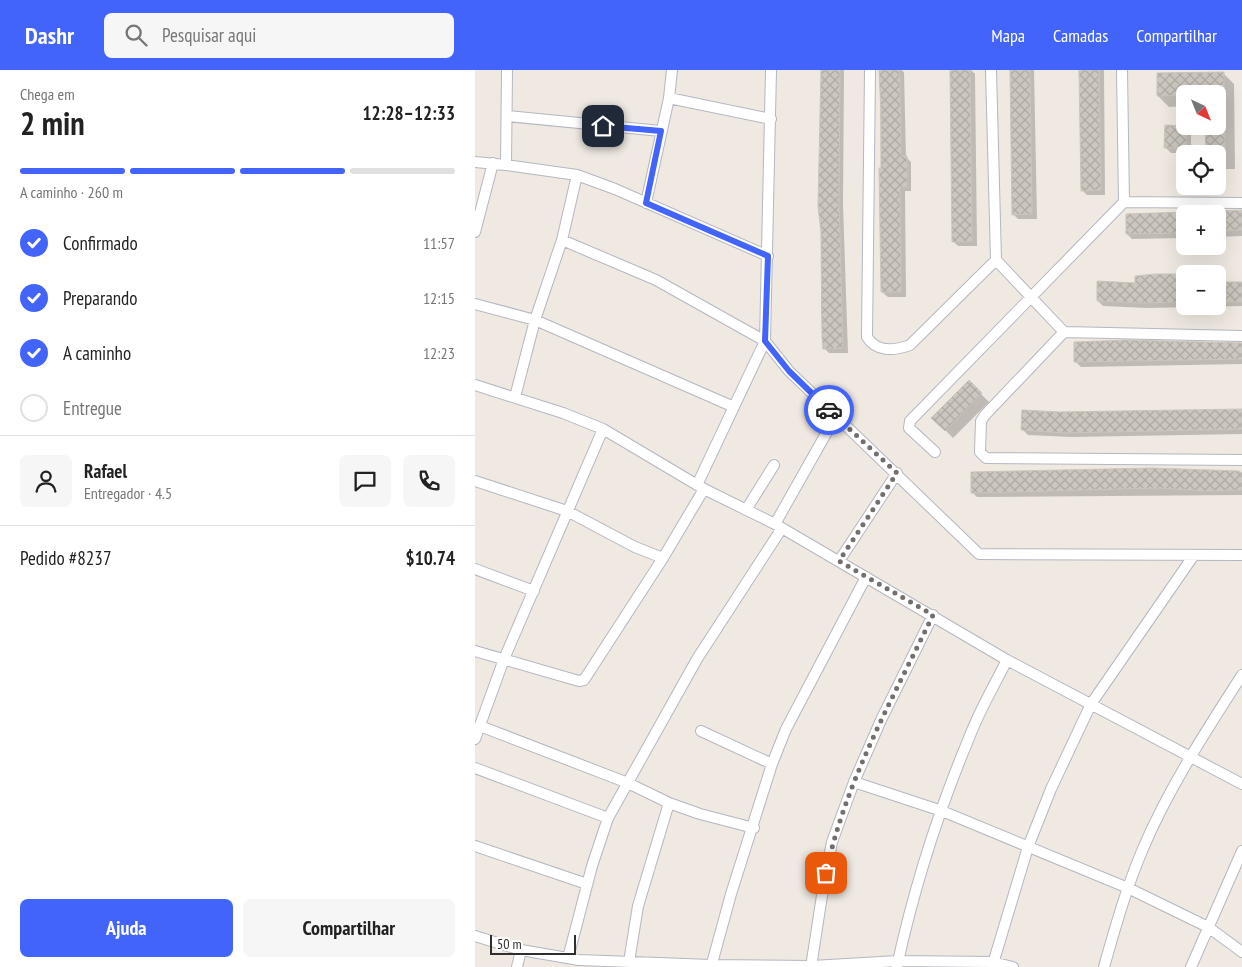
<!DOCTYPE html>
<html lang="pt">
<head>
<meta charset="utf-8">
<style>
  :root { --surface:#fff; --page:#f6f6f6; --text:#222; --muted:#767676; --line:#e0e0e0; --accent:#4264fb }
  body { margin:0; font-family:"PT Sans Narrow",sans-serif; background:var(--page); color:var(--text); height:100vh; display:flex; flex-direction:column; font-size:19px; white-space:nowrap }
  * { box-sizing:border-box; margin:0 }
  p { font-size:16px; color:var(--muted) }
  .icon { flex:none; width:28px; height:28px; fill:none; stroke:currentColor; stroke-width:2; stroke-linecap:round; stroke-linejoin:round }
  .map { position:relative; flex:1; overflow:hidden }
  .side { display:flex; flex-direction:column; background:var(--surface); width:475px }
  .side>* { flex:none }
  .needle { width:32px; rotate:137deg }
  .buttons { position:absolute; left:701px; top:15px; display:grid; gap:10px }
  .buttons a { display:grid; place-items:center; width:50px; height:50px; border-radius:8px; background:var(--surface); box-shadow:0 5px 20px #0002; font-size:25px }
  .scale { position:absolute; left:15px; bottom:12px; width:86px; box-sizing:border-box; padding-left:5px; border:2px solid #2e2e2e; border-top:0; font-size:14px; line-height:18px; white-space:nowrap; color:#2e2e2e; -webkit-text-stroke:4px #fff; paint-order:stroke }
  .pin { position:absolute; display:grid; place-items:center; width:42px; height:42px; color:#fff; margin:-21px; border-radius:10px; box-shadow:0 2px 8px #0006 }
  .courier { position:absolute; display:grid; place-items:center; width:50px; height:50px; margin:-25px; border:4px solid #4264fb; border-radius:50%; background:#fff; color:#222; box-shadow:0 1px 6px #0007 }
  .overview em { font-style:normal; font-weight:600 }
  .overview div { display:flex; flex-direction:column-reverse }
  .overview { display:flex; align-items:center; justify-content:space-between; height:85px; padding:0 20px }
  h1 { font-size:32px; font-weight:600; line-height:38px }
  .bar { display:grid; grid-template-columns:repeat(4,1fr); gap:8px 5px; align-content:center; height:60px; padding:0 20px }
  .bar i { height:6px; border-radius:4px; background:var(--line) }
  .bar .active { background:var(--accent) }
  .bar p { grid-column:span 4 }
  .line { display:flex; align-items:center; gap:12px; padding:0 20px; border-top:1px solid var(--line) }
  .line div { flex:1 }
  .round { display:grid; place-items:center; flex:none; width:52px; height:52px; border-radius:8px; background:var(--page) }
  ol { padding:0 20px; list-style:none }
  li { display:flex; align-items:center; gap:15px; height:55px }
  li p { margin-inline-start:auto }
  li .icon { padding:5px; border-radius:50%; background:var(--accent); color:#fff; stroke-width:4 }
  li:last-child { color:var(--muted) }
  li i { width:28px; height:28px; border:2px solid var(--line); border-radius:50% }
  .cta { display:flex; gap:10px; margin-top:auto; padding:10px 20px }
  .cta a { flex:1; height:58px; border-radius:8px; background:var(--accent); color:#fff; font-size:20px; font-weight:600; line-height:58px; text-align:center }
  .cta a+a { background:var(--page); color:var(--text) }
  header { display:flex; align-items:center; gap:30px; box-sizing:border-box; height:70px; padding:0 25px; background:var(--accent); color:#fff }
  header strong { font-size:24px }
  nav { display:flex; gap:28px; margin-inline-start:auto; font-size:18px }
  .search { width:350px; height:45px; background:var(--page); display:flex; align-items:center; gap:12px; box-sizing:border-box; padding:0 18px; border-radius:8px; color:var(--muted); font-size:19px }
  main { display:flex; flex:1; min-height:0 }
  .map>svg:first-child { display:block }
</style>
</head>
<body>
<header>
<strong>Dashr</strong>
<div class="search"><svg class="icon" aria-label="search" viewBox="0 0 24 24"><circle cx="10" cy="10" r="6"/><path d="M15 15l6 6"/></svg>Pesquisar aqui</div>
<nav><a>Mapa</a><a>Camadas</a><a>Compartilhar</a></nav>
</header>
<main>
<section class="side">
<div class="overview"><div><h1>2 min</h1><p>Chega em</p></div><em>12:28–12:33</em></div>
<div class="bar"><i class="active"></i><i class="active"></i><i class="active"></i><i></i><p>A caminho · 260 m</p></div>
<ol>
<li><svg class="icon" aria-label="check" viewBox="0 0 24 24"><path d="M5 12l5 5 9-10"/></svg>Confirmado<p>11:57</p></li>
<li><svg class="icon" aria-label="check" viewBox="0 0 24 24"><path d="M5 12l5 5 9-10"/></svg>Preparando<p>12:15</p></li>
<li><svg class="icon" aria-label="check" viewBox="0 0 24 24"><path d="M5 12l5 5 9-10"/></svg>A caminho<p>12:23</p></li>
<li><i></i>Entregue</li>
</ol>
<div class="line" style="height:90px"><a class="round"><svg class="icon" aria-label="person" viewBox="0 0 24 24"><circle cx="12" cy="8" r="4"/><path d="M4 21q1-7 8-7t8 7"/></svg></a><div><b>Rafael</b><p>Entregador · 4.5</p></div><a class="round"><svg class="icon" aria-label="chat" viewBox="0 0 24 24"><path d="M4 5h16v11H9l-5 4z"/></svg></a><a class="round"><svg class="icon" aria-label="phone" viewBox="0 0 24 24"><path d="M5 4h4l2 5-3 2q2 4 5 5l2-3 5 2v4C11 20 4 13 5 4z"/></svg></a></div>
<div class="line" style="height:65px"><div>Pedido #8237</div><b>$10.74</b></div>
<div class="cta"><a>Ajuda</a><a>Compartilhar</a></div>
</section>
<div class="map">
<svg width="767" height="897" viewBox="0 0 767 897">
  <defs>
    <pattern id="building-cross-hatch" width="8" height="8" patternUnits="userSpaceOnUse" patternTransform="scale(1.25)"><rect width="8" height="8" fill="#cbc7bf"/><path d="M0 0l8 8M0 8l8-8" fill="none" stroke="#afaba4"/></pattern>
  </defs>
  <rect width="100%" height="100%" fill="#efe9e1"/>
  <path fill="#0003" d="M346,0H369L368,134L373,283H354L349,278L346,240Z
    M405,0H426L429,2L431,87L436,92V121H430L431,227H413L407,222Z
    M476,0H496L500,4L502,176H483L478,171Z
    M536,0H559L562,149H543L538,144Z
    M606,0H629L630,125H612L607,120Z
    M748,3L759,14L760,99H742V24H710V36L694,37L683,26Z
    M711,57L716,62V83H696L691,78Z
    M767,143V166L742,167V144H719Z
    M710,144V168L657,169L652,164Z
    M767,212V236L672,238L628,236L623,231L660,214H710V236H742V213Z
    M767,274V294L606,297L601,292Z
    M494,312L514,332L478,368L458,348Z
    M767,340V364L597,367L553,365L548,360L584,344Z
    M722,402H767V425L502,427L497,422Z"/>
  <path fill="url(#building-cross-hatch)" stroke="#cbc5ba" d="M346,0H365L364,128L368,278L348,279L347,267L346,162L343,136Z
    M404,0H424L425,8L426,86H432V117H425L426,222H406L404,98H406V42Z
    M475,0H495L497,171L477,172Z
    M535,0H555L557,144L537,145Z
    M604,0H624L626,120L606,121Z
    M749,2V24L682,26V3Z
    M690,55L712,56L711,78H689Z
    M730,56H750V84H731Z
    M767,140V160L742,161V141Z
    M710,142V163L651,164V144Z
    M681,204H710V228H707V232L667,233L622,231V211L660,213V206Z
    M742,212H767V232L742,231Z
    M652,270L767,273V289L599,292V272Z
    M494,310L507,323L470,361L456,348Z
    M767,339V359L591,363L546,360L547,340L584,342Z
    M677,398L764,401L767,403V420L731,421L684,418L496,423V402Z"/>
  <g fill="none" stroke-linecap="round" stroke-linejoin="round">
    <defs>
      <path id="street" d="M296,0L290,271L314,301L504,484L767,485
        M395,0L392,267C401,282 419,281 435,275L521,190
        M516,0L521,190L589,262L510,345L506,351L505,382L511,388L767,390
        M647,0L649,132
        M194,28L296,49
        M32,46L186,61
        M0,92L31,95L102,105L140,119L293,186
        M31,95L32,0
        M171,133L194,28L197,0
        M0,162L18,93
        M87,170L181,210L290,271L222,415
        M0,234L60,250L259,337
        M589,262L767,266
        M0,315L88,343L128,359L229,419L300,454L532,590L767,714
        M40,327L60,250L87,170L102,105
        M460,382L434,358L435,351L649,132L767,133
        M0,411L92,441L160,477L188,488
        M271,440L299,395
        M300,454L361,346
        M364,491L422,403
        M0,499L59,521
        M0,581L104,611L109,610L188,488L229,419
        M5,656L153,713L194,733L225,744L279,758
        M226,661L297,694
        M0,669L29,589L128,359
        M0,698L133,748
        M379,712L467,741L653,818L733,857L767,882
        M0,776L112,814
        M0,866L46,880L104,890L236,895L337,896L423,891L517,892L538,897
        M93,888L117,796L133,748L222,589L307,458
        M154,892L163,836L194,733
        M422,896C439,818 463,742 494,668C504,641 519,616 532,590
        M42,897L46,880
        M236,897L256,824L297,694L311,659L391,507
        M336,897L348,819L357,772L379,712L406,650L458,545
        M517,897L553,777L576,719L616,634L719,485
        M629,897C640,858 651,819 667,781C693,719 731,661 767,605
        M716,897L767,781"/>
    </defs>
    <use href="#street" stroke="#b4b7c1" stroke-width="12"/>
    <use href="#street" stroke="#fff" stroke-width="10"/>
  </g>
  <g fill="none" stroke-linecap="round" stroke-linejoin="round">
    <path stroke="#726f6d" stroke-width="5" stroke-dasharray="0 9" d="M351,803C370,712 418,628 458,545L364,491L422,403L354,340"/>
    <path stroke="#4264fb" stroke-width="6" d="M128,56L186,61L171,133L293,186L290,271L314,301L354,340"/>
  </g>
</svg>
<div class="buttons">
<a><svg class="needle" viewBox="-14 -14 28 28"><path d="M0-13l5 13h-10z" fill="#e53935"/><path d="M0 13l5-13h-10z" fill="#767676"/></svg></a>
<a><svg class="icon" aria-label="locate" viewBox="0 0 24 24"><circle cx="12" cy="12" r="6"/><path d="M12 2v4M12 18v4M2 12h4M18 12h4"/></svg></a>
<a>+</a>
<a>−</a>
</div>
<div class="scale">50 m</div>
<div class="pin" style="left:351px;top:803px;background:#ea580c"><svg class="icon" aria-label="bag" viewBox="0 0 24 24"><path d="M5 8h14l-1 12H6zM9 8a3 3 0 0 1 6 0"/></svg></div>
<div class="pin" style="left:128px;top:56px;background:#1f2937"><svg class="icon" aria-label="home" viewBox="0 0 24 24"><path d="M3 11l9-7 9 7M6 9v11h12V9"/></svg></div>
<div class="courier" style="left:354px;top:340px"><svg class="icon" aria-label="car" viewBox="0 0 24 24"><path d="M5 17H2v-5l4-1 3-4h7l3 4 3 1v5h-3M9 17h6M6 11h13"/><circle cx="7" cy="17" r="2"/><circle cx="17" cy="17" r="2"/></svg></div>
</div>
</main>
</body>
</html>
